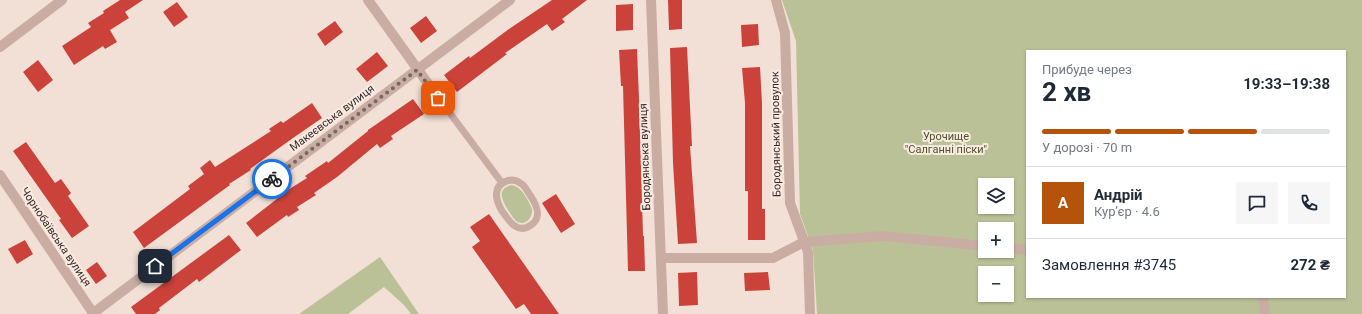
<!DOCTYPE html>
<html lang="uk">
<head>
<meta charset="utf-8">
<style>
  :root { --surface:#fff; --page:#f6f6f7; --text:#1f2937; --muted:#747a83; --line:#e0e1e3; --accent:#b45309 }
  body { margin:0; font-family:Roboto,sans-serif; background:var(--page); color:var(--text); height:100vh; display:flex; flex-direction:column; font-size:15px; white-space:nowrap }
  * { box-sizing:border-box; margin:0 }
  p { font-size:13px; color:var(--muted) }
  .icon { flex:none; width:22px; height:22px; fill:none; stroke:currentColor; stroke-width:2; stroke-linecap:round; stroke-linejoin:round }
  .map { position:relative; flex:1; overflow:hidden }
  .sheet { position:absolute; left:1026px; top:50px; width:320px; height:248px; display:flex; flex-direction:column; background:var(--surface); border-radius:0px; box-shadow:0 1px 3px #0004 }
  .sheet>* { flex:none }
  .fabs { position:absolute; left:978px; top:178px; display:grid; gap:8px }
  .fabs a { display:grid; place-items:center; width:36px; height:36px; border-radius:0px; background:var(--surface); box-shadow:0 1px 3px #0004; font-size:20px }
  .pin { position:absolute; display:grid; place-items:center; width:34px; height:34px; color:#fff; margin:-17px; border-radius:8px; box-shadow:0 2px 6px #0006 }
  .courier { position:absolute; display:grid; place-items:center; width:40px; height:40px; margin:-20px; border:3px solid #1a73e8; border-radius:50%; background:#fff; color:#222; box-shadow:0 1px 5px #0007 }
  .headline em { font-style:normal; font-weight:700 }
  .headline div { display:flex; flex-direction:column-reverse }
  .headline { display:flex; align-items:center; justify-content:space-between; height:68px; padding:0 16px }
  h1 { font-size:26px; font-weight:700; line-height:30px }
  .bar { display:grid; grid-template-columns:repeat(4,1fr); gap:6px 4px; align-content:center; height:48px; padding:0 16px }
  .bar i { height:5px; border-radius:3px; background:var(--line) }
  .bar .on { background:var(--accent) }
  .bar p { grid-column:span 4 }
  .line { display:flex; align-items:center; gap:10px; padding:0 16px; border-top:1px solid var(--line) }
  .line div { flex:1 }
  .round { display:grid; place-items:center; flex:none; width:42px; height:42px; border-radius:0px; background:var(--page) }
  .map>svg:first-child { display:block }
</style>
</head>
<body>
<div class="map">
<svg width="1362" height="314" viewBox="0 0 1362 314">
  <rect width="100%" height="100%" fill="#f2e0d6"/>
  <path fill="#bbc196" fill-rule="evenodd" d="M782,0H1362V314H817L813,250L800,214L796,41ZM1027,51H1345V297H1027ZM985,185H1007V207H985ZM985,229H1007V251H985ZM985,273H1007V295H985Z
    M512,185C522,187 528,200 532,209C533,218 525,227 516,221C513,218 511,214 508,210C503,201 495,189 512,185Z
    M380,257L419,314H411L404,305L384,287L348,314H299Z"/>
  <path fill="#cb423a" d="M120,0H143L125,12L129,18L110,30L117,42L105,49L103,46L74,65L62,46L91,27L88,23L104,13L103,11Z
    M552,0H587L562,19L565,22L552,31L547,24L505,53L507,54L457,92L444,75L469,56L470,58L509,29Z
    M668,0H682V29L669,30Z
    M177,2L188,17L174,27L163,12Z
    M633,4V30L616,31V5Z
    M426,16L437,31L421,43L410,28Z
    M335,21L343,32L325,46L317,34Z
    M758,24L759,45L742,47L741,25Z
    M687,47L692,146H690L697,243L678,244L673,163L670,48Z
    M637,49L639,99L643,236H644L645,271H628L623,86H621L619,50Z
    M377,52L388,66L367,82L356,69Z
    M38,60L53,80L38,92L23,72Z
    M760,67L762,103V209H765V240H748V191H745V103L742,68Z
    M413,99L424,114L391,136L393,139L380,148L377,144L337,177L314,193L316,195L297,207L299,210L288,217L287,215L257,237L246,223L291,188L307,178L305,176L327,161L328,163L368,131V130Z
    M312,103L322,118L293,138L250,169L251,170L229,184L230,185L219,193L144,248L133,232L190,189L188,186L204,174L200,168L210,160L215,167L271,131L269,129L281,121L283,123Z
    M26,142L55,183L61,179L71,193L68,196L89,226L72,238L59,220L61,219L13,151Z
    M556,194L575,224L561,233L542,203Z
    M489,214L559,314H531L524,304L516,309L472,247L480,241L470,227Z
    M229,235L241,250L199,282L197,279L159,308L160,310L155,314H136L131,307Z
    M25,240L33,254L17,264L8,249Z
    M97,262L107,276L96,284L86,270Z
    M697,272L698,305L679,306L678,273Z
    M768,272L770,290L745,291L744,273Z"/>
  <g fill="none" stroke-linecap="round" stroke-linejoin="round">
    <path stroke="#caada2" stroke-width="7" d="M429,85L502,183
      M511,180C515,180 518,181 520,183C525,185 527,191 530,195C536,204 543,217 531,225C518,235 509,221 502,211C494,198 493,183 511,180Z"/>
    <path stroke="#caada2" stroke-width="10" d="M368,0L429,85
      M651,0L663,314
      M776,0L785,33L790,203L808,252L810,314
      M0,47L62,0
      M0,175L93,313
      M1007,248L1027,250
      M661,258H773L804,242L884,236L985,246
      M1263,297L1265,314
      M92,314L510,0"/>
  </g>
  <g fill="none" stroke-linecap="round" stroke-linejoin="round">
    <path stroke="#766863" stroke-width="4" stroke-dasharray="0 7.2" d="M272,179L417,70L438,98"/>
    <path stroke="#1a73e8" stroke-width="5" d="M155,266L272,179"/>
  </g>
  <g text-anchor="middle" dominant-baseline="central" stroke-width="4" stroke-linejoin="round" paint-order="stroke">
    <g font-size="11" fill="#342725" stroke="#faebe2">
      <text transform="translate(332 118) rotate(-37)">Макеєвська вулиця</text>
      <text transform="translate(776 134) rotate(-91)">Бородянський провулок</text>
      <text transform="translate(645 157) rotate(-92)">Бородянська вулиця</text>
      <text transform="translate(56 237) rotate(56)">Чорнобаївська вулиця</text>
    </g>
    <g font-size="11" fill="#4b5328" stroke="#faebe2">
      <text x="946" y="136">Урочище<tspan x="946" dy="13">"Салганні піски"</tspan></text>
    </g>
  </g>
</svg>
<div class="fabs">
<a><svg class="icon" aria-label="layers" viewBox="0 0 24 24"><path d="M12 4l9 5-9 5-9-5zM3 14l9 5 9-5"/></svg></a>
<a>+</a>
<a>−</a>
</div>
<div class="pin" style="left:438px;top:98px;background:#ea580c"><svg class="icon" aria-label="bag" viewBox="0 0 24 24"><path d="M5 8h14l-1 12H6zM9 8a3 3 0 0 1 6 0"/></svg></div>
<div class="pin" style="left:155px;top:266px;background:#1f2937"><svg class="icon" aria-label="home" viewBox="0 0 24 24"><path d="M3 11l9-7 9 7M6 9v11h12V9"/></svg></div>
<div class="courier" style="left:272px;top:179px"><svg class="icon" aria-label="bike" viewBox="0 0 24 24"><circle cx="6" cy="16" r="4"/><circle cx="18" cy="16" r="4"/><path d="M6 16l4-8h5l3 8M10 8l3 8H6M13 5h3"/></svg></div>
<section class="sheet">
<div class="headline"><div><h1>2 хв</h1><p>Прибуде через</p></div><em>19:33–19:38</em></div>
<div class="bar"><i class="on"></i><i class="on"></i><i class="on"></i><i></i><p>У дорозі · 70 m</p></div>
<div class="line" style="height:72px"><b class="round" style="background:var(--accent);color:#fff">А</b><div><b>Андрій</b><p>Кур’єр · 4.6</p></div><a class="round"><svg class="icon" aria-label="chat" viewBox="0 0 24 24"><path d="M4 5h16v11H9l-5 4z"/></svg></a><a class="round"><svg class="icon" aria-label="phone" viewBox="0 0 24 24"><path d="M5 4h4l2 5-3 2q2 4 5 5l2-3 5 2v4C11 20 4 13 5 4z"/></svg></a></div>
<div class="line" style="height:52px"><div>Замовлення #3745</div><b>272 ₴</b></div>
</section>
</div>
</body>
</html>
